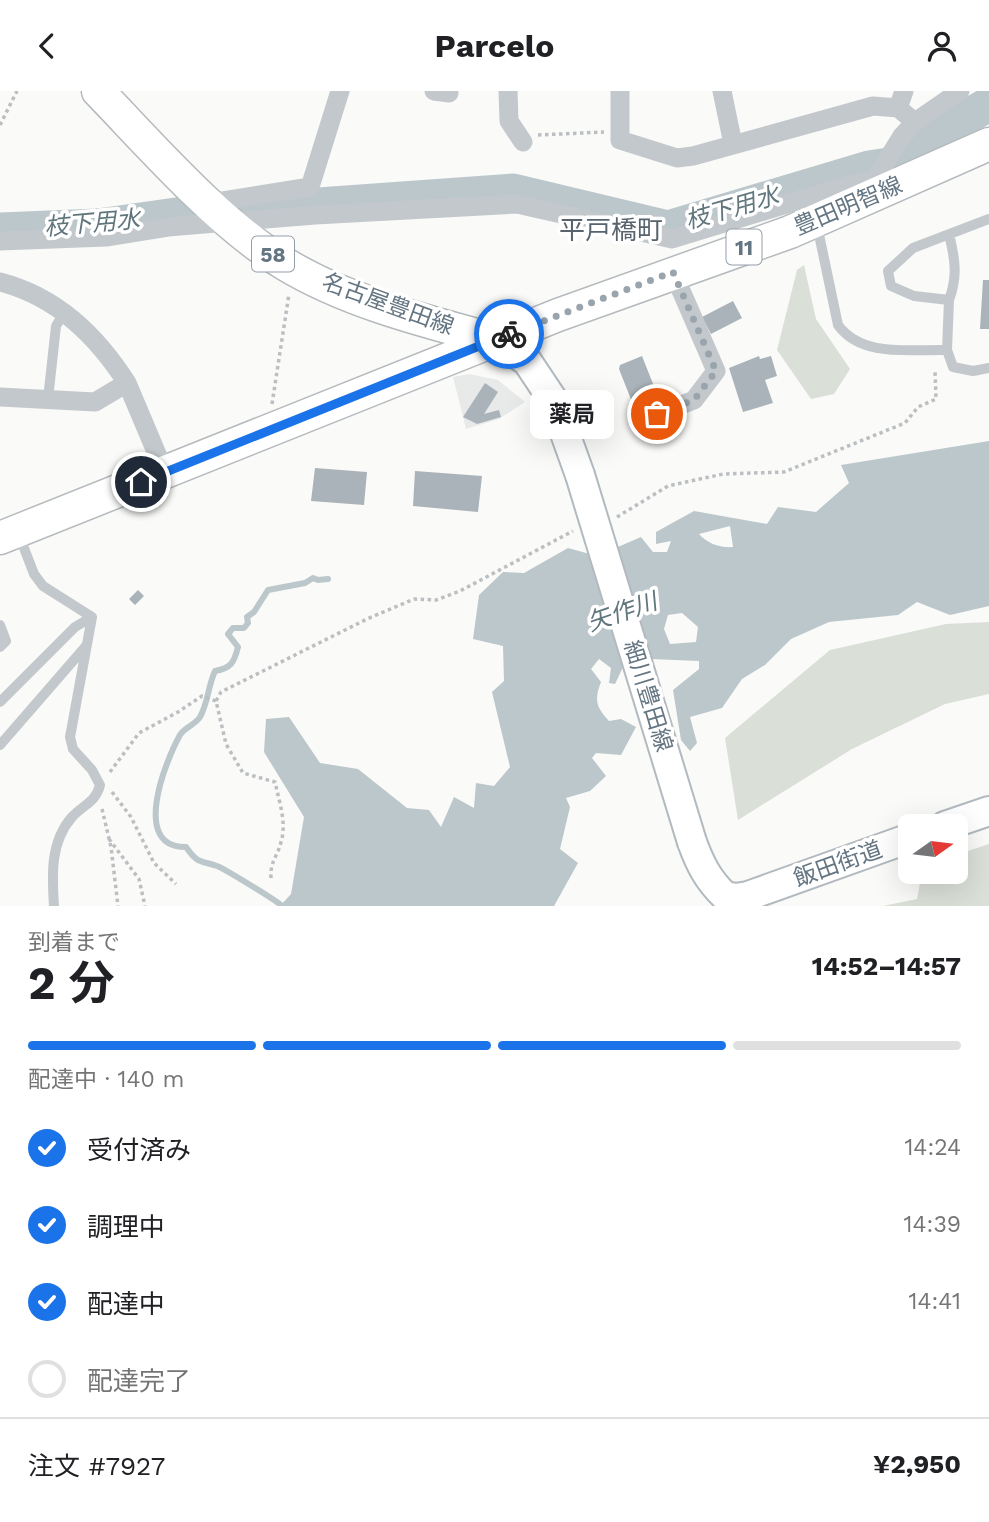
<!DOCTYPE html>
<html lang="ja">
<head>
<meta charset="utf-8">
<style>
  :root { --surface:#fff; --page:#f2f2f2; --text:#202124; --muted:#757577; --line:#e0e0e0; --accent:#1a73e8 }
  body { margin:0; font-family:"Work Sans","Noto Sans JP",sans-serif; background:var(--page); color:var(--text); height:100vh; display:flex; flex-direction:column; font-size:26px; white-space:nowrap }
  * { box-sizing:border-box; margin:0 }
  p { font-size:23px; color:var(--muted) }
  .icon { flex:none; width:38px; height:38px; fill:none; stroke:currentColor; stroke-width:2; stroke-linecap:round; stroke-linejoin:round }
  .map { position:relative; height:815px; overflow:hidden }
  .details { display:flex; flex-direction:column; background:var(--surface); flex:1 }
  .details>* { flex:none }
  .needle { width:46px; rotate:76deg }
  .buttons { position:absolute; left:898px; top:723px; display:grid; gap:14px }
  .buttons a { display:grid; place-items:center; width:70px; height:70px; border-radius:10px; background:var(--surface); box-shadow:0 7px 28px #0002; font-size:35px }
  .pin { position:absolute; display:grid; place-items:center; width:60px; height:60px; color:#fff; margin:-30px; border:4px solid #fff; border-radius:50%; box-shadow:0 2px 7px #0007 }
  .courier { position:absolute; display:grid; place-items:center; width:70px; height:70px; margin:-35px; border:5px solid #1a73e8; border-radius:50%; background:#fff; color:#222; box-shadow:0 2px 9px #0007 }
  .bubble { position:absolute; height:49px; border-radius:10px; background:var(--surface); box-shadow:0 7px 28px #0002; font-size:23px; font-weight:700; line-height:49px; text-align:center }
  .overview em { font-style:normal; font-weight:700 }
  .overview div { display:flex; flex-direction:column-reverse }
  .overview { display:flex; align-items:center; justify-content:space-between; height:119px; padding:0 28px }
  h1 { font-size:46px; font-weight:700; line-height:52px }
  .bar { display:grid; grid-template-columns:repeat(4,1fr); gap:10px 7px; align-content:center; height:84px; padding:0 28px }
  .bar i { height:9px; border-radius:5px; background:var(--line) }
  .bar .on { background:var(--accent) }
  .bar p { grid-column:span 4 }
  .line { display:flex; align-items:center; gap:18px; padding:0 28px; border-top:2px solid var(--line) }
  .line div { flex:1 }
  ol { padding:0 28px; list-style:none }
  li { display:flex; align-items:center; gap:21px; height:77px }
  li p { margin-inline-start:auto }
  li .icon { padding:7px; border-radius:50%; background:var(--accent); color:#fff; stroke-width:4 }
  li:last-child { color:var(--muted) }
  li i { width:38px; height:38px; border:4px solid var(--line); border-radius:50% }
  header { display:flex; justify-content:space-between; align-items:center; height:91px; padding:0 28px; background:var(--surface); font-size:32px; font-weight:700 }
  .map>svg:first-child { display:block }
</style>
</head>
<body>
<header><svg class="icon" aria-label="back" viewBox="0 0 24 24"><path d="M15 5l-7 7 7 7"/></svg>Parcelo<svg class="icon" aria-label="person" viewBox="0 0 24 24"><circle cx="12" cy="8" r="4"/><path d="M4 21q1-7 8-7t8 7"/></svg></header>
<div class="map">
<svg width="989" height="815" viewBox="0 0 989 815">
  <rect width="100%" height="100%" fill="#fafaf8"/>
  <path fill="#e8e9e9" d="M469,283L498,289L525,311L499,328L466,338L453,286Z"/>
  <path fill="#dadfd7" d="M804,174L816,228L850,278L834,303L811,308L777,259L797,179Z
    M989,531V603L945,613L852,658L738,729L725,647L830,559L946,533Z
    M989,753V815H883L917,808L922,781L956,780V764Z"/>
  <path fill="#bbc7cb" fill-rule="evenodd" d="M989,350V515L950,524L917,511L898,524L829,531L791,548L765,574L742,588L722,617L690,626L697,652L690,660L681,649L673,599L699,578V570L651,568L623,576L615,593L609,592L611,577L599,568L591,578L601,591C594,609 596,616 609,630L621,628L636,636L621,664L596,662L592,667L606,685L590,700L566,707L570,716L560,758L578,772L554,815H280L291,803L304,726L264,661L266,628L289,626L320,672L358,678L407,717L429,719L441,736L454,706L474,717L476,692L494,695L510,676L492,601L504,590L503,555L473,548L479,504L503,481L524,482L568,457L597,465L641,446L653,461H667L671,450L656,453V441L694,420L767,433L778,416L816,421L849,392L841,374ZM730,435L733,456C720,457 708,453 699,443ZM682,522L698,536L696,551L670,553L664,538L668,524Z"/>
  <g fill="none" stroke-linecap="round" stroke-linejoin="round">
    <path stroke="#bbc7cb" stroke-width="6" d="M282,815C277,810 225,778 217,775C199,769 198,773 186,756C130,757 166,669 180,644C185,636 195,634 200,626C208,612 208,595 215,580C231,577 234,572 238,556L228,543L233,537H244L248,532L247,526L254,521L268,499L305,492L313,487L318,489L328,488"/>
    <path stroke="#bbc7cb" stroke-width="35" d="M249,119L513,100L668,137L869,77L902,72L951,35L989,13
      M0,139L98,135L183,123"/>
  </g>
  <path fill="#aab3b9" d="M983,189H989V238H980Z
    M733,210L742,227L711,243L702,226Z
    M642,265L661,313L636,321L619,278L620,274Z
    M759,265L760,268L771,265L777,285L765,289L773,312L743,321L729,277Z
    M485,292L498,301L484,323L499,319L501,326L477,333L463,326Z
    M315,377L367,381L364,414L311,410Z
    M415,380L482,385L478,421L413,415Z
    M138,499L144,505L135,514L129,508Z"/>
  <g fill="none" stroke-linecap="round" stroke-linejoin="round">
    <defs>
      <path id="secondary" d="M495,249L527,270L553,309L580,384
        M945,735L989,720
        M692,751C700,773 708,789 725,805
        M725,805L736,807L748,805L910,747"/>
      <path id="primary" d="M98,0C153,57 218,132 285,173C348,211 425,230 495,249
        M0,447L558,224L790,141L989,53"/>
    </defs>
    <use href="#secondary" stroke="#b3babf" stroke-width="32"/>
    <use href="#primary" stroke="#b5babe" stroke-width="35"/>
    <path stroke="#bbbfc2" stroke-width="3.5" stroke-dasharray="3.5 3.5" stroke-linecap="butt" d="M0,34L17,0
      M538,44L604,41
      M272,313L289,203
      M617,426L668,395L723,383L784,381L905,332L918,316L936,308L935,280
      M110,681L139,642L178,621L202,605L216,610
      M112,701L131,726L154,772L176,793
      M102,718L111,756L118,815
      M109,748L139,788L145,815
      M271,787C270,770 277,767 281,751C287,732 279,710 275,691L243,682L226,653L216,610L221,601L367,528L414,508L436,509L460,500L573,440"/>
    <path stroke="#c3c8cc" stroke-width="10" d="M817,134L838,234C862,267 910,258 947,259L949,209L914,205L891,195L888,180L913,157L989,128
      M949,209C958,185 955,168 949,143
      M947,259L953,276L973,280L989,277
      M48,308L56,235L64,222
      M19,444L34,483L43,495L92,526L70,646L73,658L92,679L100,694C96,711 83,714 72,726C50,751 52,784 54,815
      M0,534L6,550L0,556
      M0,611L75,536L92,526
      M0,654L86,555"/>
    <path stroke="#c3c8cc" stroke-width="19" d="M434,0L449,2
      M508,0L509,30L523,51
      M620,0V49L677,67L693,65L873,15L898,17L915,31
      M722,0L733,53
      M898,17L904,0
      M878,101L874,90L902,45L915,31L960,0
      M210,112L310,96L340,0
      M0,150L106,146L168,136L315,124L517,113L672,148L849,94L874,90
      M0,191C57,206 96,244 127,292
      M0,306L95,311L127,292L165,382
      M638,331L694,309L716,280L673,181"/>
    <use href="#secondary" stroke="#fff" stroke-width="28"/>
    <use href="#primary" stroke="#fff" stroke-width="32"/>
    <defs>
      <path id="secondary-bridge" d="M580,384L692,751"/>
    </defs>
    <use href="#secondary-bridge" stroke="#b3babf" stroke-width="32" stroke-linecap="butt"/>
    <use href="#secondary-bridge" stroke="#fff" stroke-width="28"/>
  </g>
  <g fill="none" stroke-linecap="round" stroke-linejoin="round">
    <path stroke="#99a4ac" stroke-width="7" stroke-dasharray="0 12.6" d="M509,243L673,181L716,280L694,309L657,323"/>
    <path stroke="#1a73e8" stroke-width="9" d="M141,391L509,243"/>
  </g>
  <g text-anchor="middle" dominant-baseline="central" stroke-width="7" stroke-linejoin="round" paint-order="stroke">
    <g fill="#fff" stroke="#939fa8" stroke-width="2">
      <rect x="726.5" y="138.5" width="35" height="35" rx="5"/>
      <rect x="252" y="145.5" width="42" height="35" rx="5"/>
    </g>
    <g font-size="21" font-weight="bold" fill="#657683">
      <text x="744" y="156">11</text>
      <text x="273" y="163">58</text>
    </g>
    <g font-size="23" fill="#657683" stroke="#fff">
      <text transform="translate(848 115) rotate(-23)">豊田明智線</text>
      <text transform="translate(388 213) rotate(20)">名古屋豊田線</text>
      <text transform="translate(648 605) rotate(73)">細川豊田線</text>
      <text transform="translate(838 773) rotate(-20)">飯田街道</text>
    </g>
    <g font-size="24" font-style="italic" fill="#60757c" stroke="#fff">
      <text transform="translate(732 117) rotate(-16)">枝下用水</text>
      <text transform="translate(92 132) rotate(-5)">枝下用水</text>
      <text transform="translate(622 521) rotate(-19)">矢作川</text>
    </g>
    <g font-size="26" fill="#57646e" stroke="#fff">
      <text x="611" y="139">平戸橋町</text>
    </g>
  </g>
</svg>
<div class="buttons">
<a><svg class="needle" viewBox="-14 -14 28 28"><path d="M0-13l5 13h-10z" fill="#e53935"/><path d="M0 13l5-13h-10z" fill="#757577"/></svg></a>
</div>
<div class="pin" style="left:657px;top:323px;background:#ea580c"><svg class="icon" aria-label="bag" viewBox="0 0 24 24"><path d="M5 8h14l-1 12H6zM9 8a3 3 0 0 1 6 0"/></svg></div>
<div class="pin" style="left:141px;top:391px;background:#1f2937"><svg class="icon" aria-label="home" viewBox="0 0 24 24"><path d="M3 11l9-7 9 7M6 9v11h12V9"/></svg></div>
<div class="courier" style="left:509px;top:243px"><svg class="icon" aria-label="bike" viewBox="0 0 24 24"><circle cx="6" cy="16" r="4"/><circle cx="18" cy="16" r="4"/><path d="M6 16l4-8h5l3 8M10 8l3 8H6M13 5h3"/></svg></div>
<div class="bubble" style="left:530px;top:299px;width:84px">薬局</div>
</div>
<section class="details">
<div class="overview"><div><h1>2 分</h1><p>到着まで</p></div><em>14:52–14:57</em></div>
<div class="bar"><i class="on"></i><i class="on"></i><i class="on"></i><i></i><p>配達中 · 140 m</p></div>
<ol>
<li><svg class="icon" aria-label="check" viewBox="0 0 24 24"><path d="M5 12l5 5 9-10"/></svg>受付済み<p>14:24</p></li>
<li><svg class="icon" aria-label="check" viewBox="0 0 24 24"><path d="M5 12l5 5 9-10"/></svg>調理中<p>14:39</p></li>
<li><svg class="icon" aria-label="check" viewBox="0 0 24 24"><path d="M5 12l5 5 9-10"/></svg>配達中<p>14:41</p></li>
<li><i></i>配達完了</li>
</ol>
<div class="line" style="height:91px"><div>注文 #7927</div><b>¥2,950</b></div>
</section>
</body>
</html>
